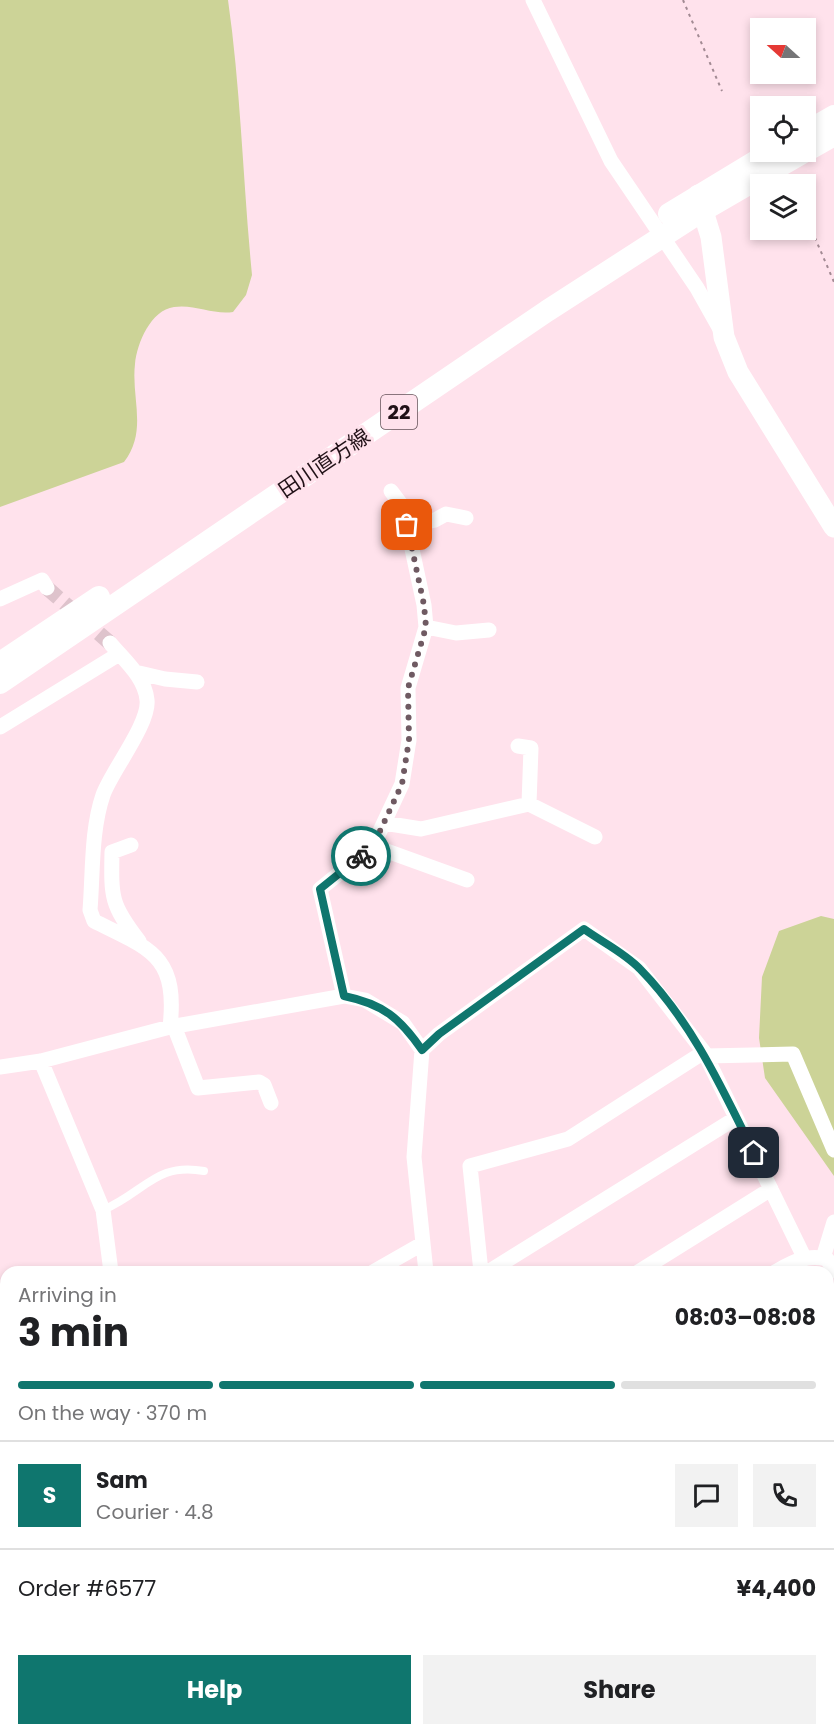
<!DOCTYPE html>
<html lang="en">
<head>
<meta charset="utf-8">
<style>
  :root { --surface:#fff; --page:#f2f2f2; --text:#202124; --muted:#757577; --line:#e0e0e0; --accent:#0f766e }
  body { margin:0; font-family:Poppins,"Noto Sans JP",sans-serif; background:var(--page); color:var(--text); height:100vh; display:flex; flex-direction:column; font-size:22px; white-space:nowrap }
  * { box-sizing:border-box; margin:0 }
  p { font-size:20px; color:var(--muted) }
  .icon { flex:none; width:33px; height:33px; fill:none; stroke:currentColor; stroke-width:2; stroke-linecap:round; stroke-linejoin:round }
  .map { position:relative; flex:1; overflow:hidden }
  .drawer { position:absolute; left:0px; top:1266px; width:834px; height:470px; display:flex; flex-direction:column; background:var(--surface); border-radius:18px 18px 0 0; box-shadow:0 3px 9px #0003 }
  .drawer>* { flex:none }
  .needle { width:39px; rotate:291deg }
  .fabs { position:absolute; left:750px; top:18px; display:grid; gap:12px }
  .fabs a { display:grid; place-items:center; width:66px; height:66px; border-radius:0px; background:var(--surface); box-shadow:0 3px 9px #0003; font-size:30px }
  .pin { position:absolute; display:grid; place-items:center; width:51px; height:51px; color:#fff; margin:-26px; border-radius:12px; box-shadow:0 3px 9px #0006 }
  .courier { position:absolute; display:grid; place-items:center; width:60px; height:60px; margin:-30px; border:4px solid #0f766e; border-radius:50%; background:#fff; color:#222; box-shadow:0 2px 8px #0007 }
  .overview em { font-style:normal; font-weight:700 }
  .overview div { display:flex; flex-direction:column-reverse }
  .overview { display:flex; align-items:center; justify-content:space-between; height:102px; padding:0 18px }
  h1 { font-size:39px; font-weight:700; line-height:45px }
  .bar { display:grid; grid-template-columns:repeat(4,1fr); gap:9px 6px; align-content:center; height:72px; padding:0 18px }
  .bar i { height:8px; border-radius:4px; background:var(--line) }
  .bar .active { background:var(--accent) }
  .bar p { grid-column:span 4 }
  .line { display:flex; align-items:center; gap:15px; padding:0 18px; border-top:2px solid var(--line) }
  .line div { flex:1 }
  .round { display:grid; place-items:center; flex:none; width:63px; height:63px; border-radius:0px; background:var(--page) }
  .primary-button { display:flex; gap:12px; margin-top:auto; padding:12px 18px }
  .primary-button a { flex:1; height:69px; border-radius:0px; background:var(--accent); color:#fff; font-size:24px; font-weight:700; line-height:69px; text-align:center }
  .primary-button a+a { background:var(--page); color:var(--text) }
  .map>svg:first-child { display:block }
</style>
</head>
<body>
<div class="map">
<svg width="834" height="1735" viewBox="0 0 834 1735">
  <rect width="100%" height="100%" fill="#ffe2ec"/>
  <path fill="#ccd397" d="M0,0H228C241,91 243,183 252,275L246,295L233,312C213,315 195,304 174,307C151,310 137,343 135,364C131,398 148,431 124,462L0,507Z
    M821,916L834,919V1176L765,1078L759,1038L762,977L779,931Z
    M217,1730H476L478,1735H216Z"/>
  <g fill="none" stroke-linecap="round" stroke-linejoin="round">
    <path stroke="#dec3cc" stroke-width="15" stroke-dasharray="15 8" stroke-linecap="butt" d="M47,588L110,643"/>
    <path stroke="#a28a93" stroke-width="2" stroke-dasharray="3 4.5" stroke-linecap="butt" d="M683,0L722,91
      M806,217L834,282"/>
    <path stroke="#fff" stroke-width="8" d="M103,1210C145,1192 156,1162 204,1171"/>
    <path stroke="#fff" stroke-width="15" d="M533,0L611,161L697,288L720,329
      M407,525L435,520L446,514L466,518
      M0,599L42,580L47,588
      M426,627L456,633L489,630
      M110,643C124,660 145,677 147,700C150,723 111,772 103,795C91,830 93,873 90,910L94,921C150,949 178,955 170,1027
      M135,672L165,679L197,682
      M0,727L119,654
      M529,804L595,837
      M384,823L421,829L529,804L531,748L518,746
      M131,845L112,852C111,898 111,905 139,941
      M373,846L467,880
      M344,996L320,889L373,846L402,784L409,740L408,688L426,627L424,605L403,507L391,491
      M174,1026L198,1088L259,1082L264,1085L271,1103
      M422,1050L439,1034L584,929L639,968L704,1052L804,1257
      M706,1056L793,1054L834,1150
      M41,1061L103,1210L111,1272
      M0,1067L41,1061L170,1027L344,996L365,1000L403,1023L422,1050L414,1157L426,1272
      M823,1258L834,1222
      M373,1272L422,1244
      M481,1272L470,1166L568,1139L704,1052
      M488,1272L736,1118
      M638,1272L771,1189
      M775,1272C793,1262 806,1254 827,1259L834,1271
      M828,1601L834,1602
      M0,1659L6,1656
      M209,1730L210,1735
      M714,1730L758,1735
      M390,1735L391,1730
      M564,1735L565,1730
      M799,1735L800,1730"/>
    <path stroke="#fff" stroke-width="21" d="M698,195L711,237L724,337L738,372L834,527"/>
    <path stroke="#fff" stroke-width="22" d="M806,132L834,116
      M806,151L834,135
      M669,214L771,152
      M0,663L99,597
      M0,683L547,311L702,211L804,152"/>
  </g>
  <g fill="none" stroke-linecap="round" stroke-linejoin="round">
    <path stroke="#6f5a62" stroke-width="6" stroke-dasharray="0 10.8" d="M361,856L373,846L402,784L409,740L408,688L426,627L424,605L407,525"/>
    <path stroke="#0f766e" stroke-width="8" d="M361,856L320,889L344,996C383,1004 400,1018 422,1050L439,1034L584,929C602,942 625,953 640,969C692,1022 722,1088 754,1153"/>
  </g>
  <g text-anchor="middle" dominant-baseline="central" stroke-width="6" stroke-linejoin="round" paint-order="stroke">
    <rect fill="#ffe2ec" stroke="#645057" stroke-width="1.5" x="381" y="395" width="36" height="34" rx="4.5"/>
    <g font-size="20" font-weight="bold" fill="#211117">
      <text x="399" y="412">22</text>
    </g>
    <g font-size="21" fill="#211117" stroke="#ffe2ec">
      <text transform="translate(324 463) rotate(-34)">田川直方線</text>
    </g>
  </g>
</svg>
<div class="fabs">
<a><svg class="needle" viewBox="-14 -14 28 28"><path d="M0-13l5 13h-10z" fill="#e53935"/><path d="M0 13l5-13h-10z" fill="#757577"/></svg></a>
<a><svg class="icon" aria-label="locate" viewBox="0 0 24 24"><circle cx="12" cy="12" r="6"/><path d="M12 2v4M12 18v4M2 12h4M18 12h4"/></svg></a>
<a><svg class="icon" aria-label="layers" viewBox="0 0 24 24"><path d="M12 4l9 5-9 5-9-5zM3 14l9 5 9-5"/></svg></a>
</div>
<div class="pin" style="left:407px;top:525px;background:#ea580c"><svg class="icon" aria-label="bag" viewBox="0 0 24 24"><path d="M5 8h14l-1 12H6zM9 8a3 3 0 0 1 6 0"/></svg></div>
<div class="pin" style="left:754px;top:1153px;background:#1f2937"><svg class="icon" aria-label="home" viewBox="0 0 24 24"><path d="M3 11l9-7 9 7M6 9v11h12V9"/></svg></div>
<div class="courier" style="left:361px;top:856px"><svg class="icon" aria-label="bike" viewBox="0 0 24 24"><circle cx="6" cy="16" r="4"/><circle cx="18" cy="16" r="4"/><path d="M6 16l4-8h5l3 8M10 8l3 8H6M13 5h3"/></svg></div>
<section class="drawer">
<div class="overview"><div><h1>3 min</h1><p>Arriving in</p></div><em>08:03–08:08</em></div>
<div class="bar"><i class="active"></i><i class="active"></i><i class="active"></i><i></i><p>On the way · 370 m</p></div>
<div class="line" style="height:108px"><b class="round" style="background:var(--accent);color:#fff">S</b><div><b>Sam</b><p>Courier · 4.8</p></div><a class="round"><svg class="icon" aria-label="chat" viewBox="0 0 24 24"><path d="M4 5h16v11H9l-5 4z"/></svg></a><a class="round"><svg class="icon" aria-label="phone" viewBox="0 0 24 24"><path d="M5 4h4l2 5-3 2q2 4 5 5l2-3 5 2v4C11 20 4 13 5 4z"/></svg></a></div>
<div class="line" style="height:78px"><div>Order #6577</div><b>¥4,400</b></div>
<div class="primary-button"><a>Help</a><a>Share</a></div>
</section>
</div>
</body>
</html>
